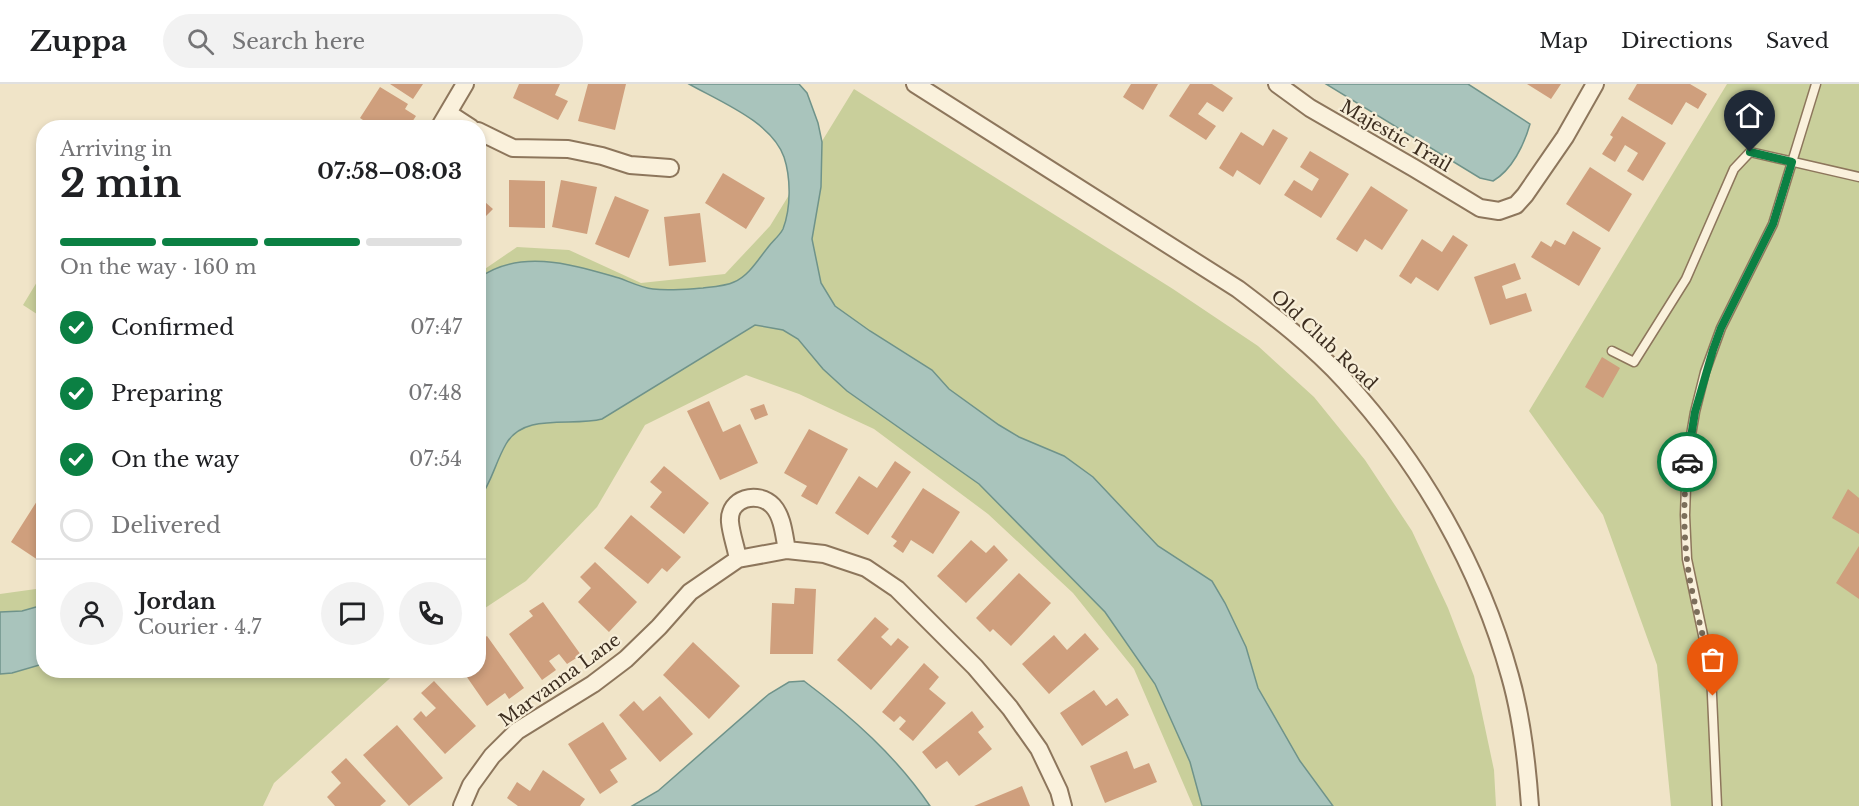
<!DOCTYPE html>
<html lang="en">
<head>
<meta charset="utf-8">
<style>
  :root { --surface:#fff; --page:#f2f2f2; --text:#202124; --muted:#757577; --line:#e0e0e0; --accent:#0b8043 }
  body { margin:0; font-family:"Libre Baskerville",serif; background:var(--page); color:var(--text); height:100vh; display:flex; flex-direction:column; font-size:22px; white-space:nowrap }
  * { box-sizing:border-box; margin:0 }
  p { font-size:20px; color:var(--muted) }
  .icon { flex:none; width:33px; height:33px; fill:none; stroke:currentColor; stroke-width:2; stroke-linecap:round; stroke-linejoin:round }
  .map { position:relative; flex:1; overflow:hidden }
  .sheet { position:absolute; left:36px; top:36px; width:450px; height:558px; display:flex; flex-direction:column; background:var(--surface); border-radius:24px; box-shadow:0 3px 9px #0003 }
  .sheet>* { flex:none }
  .pin { position:absolute; display:grid; place-items:center; width:51px; height:51px; color:#fff; margin:-62px -26px; border-radius:50% 50% 50% 0; rotate:-45deg; box-shadow:0 0 6px #0007 }
  .pin .icon { rotate:45deg }
  .courier { position:absolute; display:grid; place-items:center; width:60px; height:60px; margin:-30px; border:4px solid #0b8043; border-radius:50%; background:#fff; color:#222; box-shadow:0 2px 8px #0007 }
  .headline em { font-style:normal; font-weight:700 }
  .headline div { display:flex; flex-direction:column-reverse }
  .headline { display:flex; align-items:center; justify-content:space-between; height:102px; padding:0 24px }
  h1 { font-size:39px; font-weight:700; line-height:45px }
  .bar { display:grid; grid-template-columns:repeat(4,1fr); gap:9px 6px; align-content:center; height:72px; padding:0 24px }
  .bar i { height:8px; border-radius:4px; background:var(--line) }
  .bar .current { background:var(--accent) }
  .bar p { grid-column:span 4 }
  .line { display:flex; align-items:center; gap:15px; padding:0 24px; border-top:2px solid var(--line) }
  .line div { flex:1 }
  .round { display:grid; place-items:center; flex:none; width:63px; height:63px; border-radius:32px; background:var(--page) }
  ol { padding:0 24px; list-style:none }
  li { display:flex; align-items:center; gap:18px; height:66px }
  li p { margin-inline-start:auto }
  li .icon { padding:6px; border-radius:50%; background:var(--accent); color:#fff; stroke-width:4 }
  li:last-child { color:var(--muted) }
  li i { width:33px; height:33px; border:3px solid var(--line); border-radius:50% }
  header { display:flex; align-items:center; gap:36px; box-sizing:border-box; height:84px; padding:0 30px; background:var(--surface); border-bottom:2px solid var(--line) }
  header strong { font-size:28px }
  nav { display:flex; gap:33px; margin-inline-start:auto; font-size:21px }
  .search { width:420px; height:54px; background:var(--page); display:flex; align-items:center; gap:15px; box-sizing:border-box; padding:0 21px; border-radius:33px; color:var(--muted); font-size:22px }
  .map>svg:first-child { display:block }
</style>
</head>
<body>
<header>
<strong>Zuppa</strong>
<div class="search"><svg class="icon" aria-label="search" viewBox="0 0 24 24"><circle cx="10" cy="10" r="6"/><path d="M15 15l6 6"/></svg>Search here</div>
<nav><a>Map</a><a>Directions</a><a>Saved</a></nav>
</header>
<div class="map">
<svg width="1859" height="722" viewBox="0 0 1859 722">
  <rect width="100%" height="100%" fill="#f0e4c8"/>
  <path fill="#c9cf9b" d="M1727,0H1859V722H1671L1657,581L1603,431L1529,327Z
    M854,5L1173,205L1258,262L1314,313L1365,376L1412,447L1448,524L1474,592L1494,686L1496,722H1193L1134,585L1073,509L988,430L874,345L799,310L746,291L645,341L597,423L526,497L479,528V189L517,163L569,166L641,199L725,190L770,142Z
    M43,188L44,234H43L23,221Z
    M43,504L44,586L398,587L274,699L263,722H0V510Z"/>
  <path fill="#a9c4bc" stroke="#6f938a" stroke-width="1.5" d="M689,0H799L807,9L818,39L822,58L821,103L812,155L821,199L835,222L870,247L932,286L949,305L999,341L1019,353L1064,372L1093,393L1158,462L1212,497L1225,519L1246,563L1258,604L1300,677L1333,722H1202L1190,678L1155,600L1105,528L979,400L847,307L823,285L798,255L783,246L755,241L602,335C572,343 524,328 506,360C495,379 492,398 479,415V194C521,164 573,181 619,194C630,198 642,204 653,205C670,207 687,205 703,204C712,203 726,202 734,198C749,192 759,174 769,162C773,157 780,151 783,145C791,124 791,94 784,73C772,38 719,17 689,0Z
    M1326,0H1468L1530,40C1524,61 1512,86 1493,97L1480,94Z
    M43,521V580L12,589L0,590V528L22,527Z
    M804,597C852,633 896,672 930,722H632L658,707L769,610L789,598Z"/>
  <path fill="#cf9f7d" d="M390,0H423L413,15Z
    M519,0H560L555,11L568,17L558,36L513,14Z
    M588,0H626L615,46L578,37Z
    M1131,0H1158L1143,26L1123,13Z
    M1190,0H1212L1233,14L1223,28L1207,18L1198,30L1216,42L1206,56L1169,32Z
    M1527,0H1561L1551,15Z
    M1637,0H1690L1707,10L1698,25L1686,18L1672,41L1628,15Z
    M380,3L408,20L405,25L416,32L408,44H375L360,34Z
    M1622,32L1666,59L1643,97L1627,87L1638,69L1625,61L1615,78L1602,70L1613,53L1610,51Z
    M1273,45L1288,54L1260,101L1237,86L1233,93L1219,84L1241,48L1263,62Z
    M1310,67L1349,90L1321,134L1284,111L1294,96L1312,107L1319,95L1300,83Z
    M1590,83L1632,110L1609,148L1566,120Z
    M723,89L765,114L746,145L705,119Z
    M509,96L545,97V144L509,143Z
    M561,96L597,103L587,150L552,143Z
    M1371,102L1408,126L1382,166L1365,155L1357,168L1336,155Z
    M478,112L493,125L478,140Z
    M615,112L649,126L629,174L595,160Z
    M700,129L706,178L669,182L664,133Z
    M1573,147L1601,164L1579,202L1531,173L1541,157L1551,163L1555,156L1565,161Z
    M1453,151L1468,161L1438,207L1416,193L1411,200L1399,192L1422,155L1442,168Z
    M1515,179L1521,195L1502,202L1506,215L1526,209L1532,227L1490,241L1474,193Z
    M1602,273L1620,284L1603,314L1585,303Z
    M709,317L723,348L740,340L758,379L720,396L687,327Z
    M764,320L768,331L755,336L750,325Z
    M809,345L848,365L817,421L801,412L807,402L784,389Z
    M895,377L911,388L868,451L835,429L859,392L877,404Z
    M664,382L709,419L684,450L650,423L662,408L650,398Z
    M923,404L960,428L933,470L911,456L903,469L893,462L897,457L891,453Z
    M1848,405L1859,414V450L1832,434Z
    M37,417L44,421V474L41,478L11,458Z
    M631,431L681,473L667,488L662,484L648,500L604,464Z
    M971,456L986,469L994,461L1008,476L966,519L937,492Z
    M1859,462V515L1836,499Z
    M595,478L637,518L609,548L578,518L591,504L580,493Z
    M1019,489L1051,519L1011,562L993,545L990,548L976,534Z
    M795,504L816,505L813,570H770L772,519L794,520Z
    M543,518L581,571L567,580L559,570L549,577L556,586L542,596L509,550L533,532L529,527Z
    M875,533L889,545L881,553L891,562L898,554L909,563L871,606L837,576Z
    M1085,549L1099,565L1049,610L1022,580L1054,551L1067,566Z
    M487,552L524,604L509,615L505,609L487,622L462,586H478V558Z
    M693,558L740,602L709,635L663,591Z
    M924,579L939,593L929,605L946,619L913,657L899,645L906,637L900,632L894,638L882,628Z
    M434,597L476,642L445,670L413,635L421,627L426,633L436,624L421,609Z
    M1094,606L1106,622L1117,614L1129,631L1082,662L1060,629Z
    M660,612L693,650L660,678L619,631L634,617L643,627Z
    M972,627L984,643L978,648L992,665L959,692L947,677L936,685L922,668Z
    M603,638L627,675L610,686L618,698L600,710L568,660Z
    M397,641L443,694L409,722L363,671Z
    M1127,667L1134,685L1149,679L1157,698L1105,719L1090,682Z
    M346,674L386,717L380,722H335L327,713L341,699L331,688Z
    M543,686L585,715L580,722H518L507,714L517,698L530,707Z
    M1022,702L1030,722H974Z"/>
  <g fill="none" stroke-linecap="round" stroke-linejoin="round">
    <defs>
      <path id="service" d="M1612,267L1634,278L1686,195L1734,85L1750,68L1859,93
        M1717,722L1711,589L1687,475L1685,431L1687,374L1695,328L1705,288L1721,244L1773,140L1816,0"/>
      <path id="minor" d="M915,0L1238,205C1275,233 1313,262 1345,297C1421,380 1480,483 1510,592C1522,634 1527,679 1530,722
        M1277,0L1310,24L1414,84L1480,124L1499,127L1516,121L1525,111L1565,53L1595,0
        M448,29L471,44
        M439,44L465,0
        M478,47L513,64L568,65L602,72L630,81L670,84
        M738,475C736,463 731,450 730,438C728,414 758,406 773,422C783,433 784,452 787,466
        M462,722L471,701L492,672L517,647L593,600L626,575L659,543L690,508L738,475L787,466L824,470L866,484L897,505L975,583L1010,624L1039,665L1059,707L1063,722"/>
    </defs>
    <use href="#service" stroke="#8d765c" stroke-width="11"/>
    <use href="#minor" stroke="#8d765c" stroke-width="20"/>
    <use href="#service" stroke="#faf1dc" stroke-width="8"/>
    <use href="#minor" stroke="#faf1dc" stroke-width="16"/>
  </g>
  <g fill="none" stroke-linecap="round" stroke-linejoin="round">
    <path stroke="#7c6e5b" stroke-width="6" stroke-dasharray="0 10.8" d="M1687,378C1684,410 1683,444 1687,476C1692,522 1710,565 1713,612"/>
    <path stroke="#0b8043" stroke-width="8" d="M1687,378L1695,328L1713,266L1721,244L1773,140L1792,78L1750,68"/>
  </g>
  <g text-anchor="middle" dominant-baseline="central" stroke-width="4.5" stroke-linejoin="round" paint-order="stroke">
    <g font-size="18" fill="#3d2e20" stroke="#f7eed8">
      <text transform="translate(1396 52) rotate(30)">Majestic Trail</text>
      <text transform="translate(1324 256) rotate(43)">Old Club Road</text>
      <text transform="translate(560 596) rotate(-36)">Marvanna Lane</text>
    </g>
  </g>
</svg>
<div class="pin" style="left:1713px;top:612px;background:#ea580c"><svg class="icon" aria-label="bag" viewBox="0 0 24 24"><path d="M5 8h14l-1 12H6zM9 8a3 3 0 0 1 6 0"/></svg></div>
<div class="pin" style="left:1750px;top:68px;background:#1f2937"><svg class="icon" aria-label="home" viewBox="0 0 24 24"><path d="M3 11l9-7 9 7M6 9v11h12V9"/></svg></div>
<div class="courier" style="left:1687px;top:378px"><svg class="icon" aria-label="car" viewBox="0 0 24 24"><path d="M5 17H2v-5l4-1 3-4h7l3 4 3 1v5h-3M9 17h6M6 11h13"/><circle cx="7" cy="17" r="2"/><circle cx="17" cy="17" r="2"/></svg></div>
<section class="sheet">
<div class="headline"><div><h1>2 min</h1><p>Arriving in</p></div><em>07:58–08:03</em></div>
<div class="bar"><i class="current"></i><i class="current"></i><i class="current"></i><i></i><p>On the way · 160 m</p></div>
<ol>
<li><svg class="icon" aria-label="check" viewBox="0 0 24 24"><path d="M5 12l5 5 9-10"/></svg>Confirmed<p>07:47</p></li>
<li><svg class="icon" aria-label="check" viewBox="0 0 24 24"><path d="M5 12l5 5 9-10"/></svg>Preparing<p>07:48</p></li>
<li><svg class="icon" aria-label="check" viewBox="0 0 24 24"><path d="M5 12l5 5 9-10"/></svg>On the way<p>07:54</p></li>
<li><i></i>Delivered</li>
</ol>
<div class="line" style="height:108px"><a class="round"><svg class="icon" aria-label="person" viewBox="0 0 24 24"><circle cx="12" cy="8" r="4"/><path d="M4 21q1-7 8-7t8 7"/></svg></a><div><b>Jordan</b><p>Courier · 4.7</p></div><a class="round"><svg class="icon" aria-label="chat" viewBox="0 0 24 24"><path d="M4 5h16v11H9l-5 4z"/></svg></a><a class="round"><svg class="icon" aria-label="phone" viewBox="0 0 24 24"><path d="M5 4h4l2 5-3 2q2 4 5 5l2-3 5 2v4C11 20 4 13 5 4z"/></svg></a></div>
</section>
</div>
</body>
</html>
